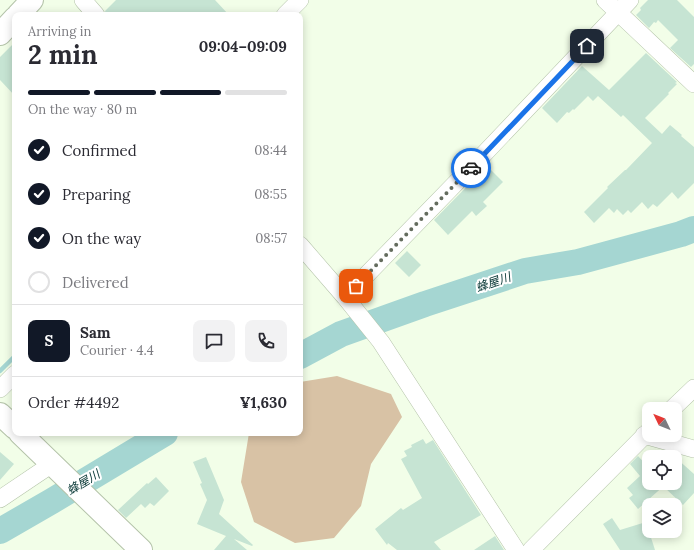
<!DOCTYPE html>
<html lang="en">
<head>
<meta charset="utf-8">
<style>
  :root { --surface:#fff; --page:#f2f2f3; --text:#2b2b33; --muted:#7c7c81; --line:#e1e1e2; --accent:#111827 }
  body { margin:0; font-family:Lora,"Noto Sans JP",serif; background:var(--page); color:var(--text); height:100vh; display:flex; flex-direction:column; font-size:15px; white-space:nowrap }
  * { box-sizing:border-box; margin:0 }
  p { font-size:13px; color:var(--muted) }
  .icon { flex:none; width:22px; height:22px; fill:none; stroke:currentColor; stroke-width:2; stroke-linecap:round; stroke-linejoin:round }
  .map { position:relative; flex:1; overflow:hidden }
  .side { position:absolute; left:12px; top:12px; width:291px; height:424px; display:flex; flex-direction:column; background:var(--surface); border-radius:8px; box-shadow:0 2px 10px #0003 }
  .side>* { flex:none }
  .needle { width:26px; rotate:313deg }
  .buttons { position:absolute; left:642px; top:402px; display:grid; gap:8px }
  .buttons a { display:grid; place-items:center; width:40px; height:40px; border-radius:8px; background:var(--surface); box-shadow:0 2px 10px #0003; font-size:20px }
  .pin { position:absolute; display:grid; place-items:center; width:34px; height:34px; color:#fff; margin:-17px; border-radius:8px; box-shadow:0 2px 6px #0006 }
  .courier { position:absolute; display:grid; place-items:center; width:40px; height:40px; margin:-20px; border:3px solid #1a73e8; border-radius:50%; background:#fff; color:#222; box-shadow:0 1px 5px #0007 }
  .summary em { font-style:normal; font-weight:800 }
  .summary div { display:flex; flex-direction:column-reverse }
  .summary { display:flex; align-items:center; justify-content:space-between; height:68px; padding:0 16px }
  h1 { font-size:26px; font-weight:800; line-height:30px }
  .bar { display:grid; grid-template-columns:repeat(4,1fr); gap:6px 4px; align-content:center; height:48px; padding:0 16px }
  .bar i { height:5px; border-radius:3px; background:var(--line) }
  .bar .on { background:var(--accent) }
  .bar p { grid-column:span 4 }
  .line { display:flex; align-items:center; gap:10px; padding:0 16px; border-top:1px solid var(--line) }
  .line div { flex:1 }
  .round { display:grid; place-items:center; flex:none; width:42px; height:42px; border-radius:8px; background:var(--page) }
  ol { padding:0 16px; list-style:none }
  li { display:flex; align-items:center; gap:12px; height:44px }
  li p { margin-inline-start:auto }
  li .icon { padding:4px; border-radius:50%; background:var(--accent); color:#fff; stroke-width:4 }
  li:last-child { color:var(--muted) }
  li i { width:22px; height:22px; border:2px solid var(--line); border-radius:50% }
  .map>svg:first-child { display:block }
</style>
</head>
<body>
<div class="map">
<svg width="694" height="550" viewBox="0 0 694 550">
  <rect width="100%" height="100%" fill="#f2fee8"/>
  <path fill="#d8c2a5" d="M337,376L391,394L402,417L371,464L361,506L334,538L295,543L254,522L241,482L249,433H300V382Z"/>
  <g fill="none" stroke-linecap="round" stroke-linejoin="round">
    <path stroke="#a5d6d2" stroke-width="4.5" d="M0,371L15,356"/>
    <path stroke="#a5d6d2" stroke-width="26" d="M300,356L341,334L425,304L525,271L578,262L681,234L694,229
      M0,531L52,501L165,433"/>
  </g>
  <path fill="#c6e4d3" d="M116,0H215L229,15H106L105,11Z
    M648,0H677L694,17V64L691,67L670,48L678,40L658,20L656,23L654,22L649,28L636,15L641,10L640,8Z
    M15,42V96L0,80V57Z
    M646,53L677,82L675,83L677,84L668,93L669,94L645,118L662,134L670,125L682,135L681,136L694,147V183L678,199L672,192L657,207L653,204L648,209L642,202L631,213L628,210L623,215L617,209L614,213L609,208L594,223L584,212L608,188L607,187L625,170H626L652,143L623,115L621,117L598,96L593,101L588,96L574,110L573,109L569,113L567,112L557,123L542,108L582,66L609,90Z
    M487,166L503,182L483,202L487,206L476,216L472,211L448,235L434,220Z
    M407,251L421,265L409,277L395,263Z
    M423,439L426,444L433,440L481,515L434,542L441,550H397L388,543L387,545L375,529L401,508L403,510L422,498L401,459L407,456L404,451L412,447L411,445Z
    M0,452L14,464L0,480Z
    M638,456L649,468V483H667L638,509L629,498L633,495L627,488L640,476L630,464Z
    M206,457L224,500L219,514L253,545L252,546L234,539L247,550H214L226,536L197,524L207,500L200,484L202,483L193,462Z
    M675,457L694,474V493L683,505L664,487L668,483H675Z
    M156,477L169,491L154,506L150,503L145,508L141,504L126,518L118,510L147,483L148,484Z
    M612,518L620,530L646,522L655,550H620L603,524Z
    M495,536L504,550H474Z"/>
  <g fill="none" stroke-linecap="round" stroke-linejoin="round">
    <defs>
      <path id="street" d="M83,0L96,15
        M605,0L694,84
        M285,15L300,0
        M300,245L345,297L381,342L516,550
        M345,297L483,155L630,0
        M0,389L15,374
        M672,409L694,388
        M644,435L694,449
        M0,499L52,464
        M531,550L649,431"/>
      <path id="secondary" d="M0,414L15,428
        M20,433L141,550"/>
      <path id="highway" d="M18,15L32,0
        M0,34L15,18"/>
    </defs>
    <use href="#street" stroke="#b4c3a9" stroke-width="18"/>
    <use href="#secondary" stroke="#b4c3a9" stroke-width="24"/>
    <use href="#highway" stroke="#b4c3a9" stroke-width="24"/>
    <use href="#street" stroke="#fff" stroke-width="17"/>
    <use href="#secondary" stroke="#fff" stroke-width="22"/>
    <use href="#highway" stroke="#fff" stroke-width="22"/>
  </g>
  <g fill="none" stroke-linecap="round" stroke-linejoin="round">
    <path stroke="#646c5e" stroke-width="4" stroke-dasharray="0 7.2" d="M356,286L471,168"/>
    <path stroke="#1a73e8" stroke-width="5" d="M471,168L587,46"/>
  </g>
  <g text-anchor="middle" dominant-baseline="central" stroke-width="4" stroke-linejoin="round" paint-order="stroke">
    <g font-size="12" font-style="italic" fill="#043432" stroke="#fff">
      <text transform="translate(493 282) rotate(-19)">蜂屋川</text>
      <text transform="translate(83 482) rotate(-31)">蜂屋川</text>
    </g>
  </g>
</svg>
<div class="buttons">
<a><svg class="needle" viewBox="-14 -14 28 28"><path d="M0-13l5 13h-10z" fill="#e53935"/><path d="M0 13l5-13h-10z" fill="#7c7c81"/></svg></a>
<a><svg class="icon" aria-label="locate" viewBox="0 0 24 24"><circle cx="12" cy="12" r="6"/><path d="M12 2v4M12 18v4M2 12h4M18 12h4"/></svg></a>
<a><svg class="icon" aria-label="layers" viewBox="0 0 24 24"><path d="M12 4l9 5-9 5-9-5zM3 14l9 5 9-5"/></svg></a>
</div>
<div class="pin" style="left:356px;top:286px;background:#ea580c"><svg class="icon" aria-label="bag" viewBox="0 0 24 24"><path d="M5 8h14l-1 12H6zM9 8a3 3 0 0 1 6 0"/></svg></div>
<div class="pin" style="left:587px;top:46px;background:#1f2937"><svg class="icon" aria-label="home" viewBox="0 0 24 24"><path d="M3 11l9-7 9 7M6 9v11h12V9"/></svg></div>
<div class="courier" style="left:471px;top:168px"><svg class="icon" aria-label="car" viewBox="0 0 24 24"><path d="M5 17H2v-5l4-1 3-4h7l3 4 3 1v5h-3M9 17h6M6 11h13"/><circle cx="7" cy="17" r="2"/><circle cx="17" cy="17" r="2"/></svg></div>
<section class="side">
<div class="summary"><div><h1>2 min</h1><p>Arriving in</p></div><em>09:04–09:09</em></div>
<div class="bar"><i class="on"></i><i class="on"></i><i class="on"></i><i></i><p>On the way · 80 m</p></div>
<ol>
<li><svg class="icon" aria-label="check" viewBox="0 0 24 24"><path d="M5 12l5 5 9-10"/></svg>Confirmed<p>08:44</p></li>
<li><svg class="icon" aria-label="check" viewBox="0 0 24 24"><path d="M5 12l5 5 9-10"/></svg>Preparing<p>08:55</p></li>
<li><svg class="icon" aria-label="check" viewBox="0 0 24 24"><path d="M5 12l5 5 9-10"/></svg>On the way<p>08:57</p></li>
<li><i></i>Delivered</li>
</ol>
<div class="line" style="height:72px"><b class="round" style="background:var(--accent);color:#fff">S</b><div><b>Sam</b><p>Courier · 4.4</p></div><a class="round"><svg class="icon" aria-label="chat" viewBox="0 0 24 24"><path d="M4 5h16v11H9l-5 4z"/></svg></a><a class="round"><svg class="icon" aria-label="phone" viewBox="0 0 24 24"><path d="M5 4h4l2 5-3 2q2 4 5 5l2-3 5 2v4C11 20 4 13 5 4z"/></svg></a></div>
<div class="line" style="height:52px"><div>Order #4492</div><b>¥1,630</b></div>
</section>
</div>
</body>
</html>
